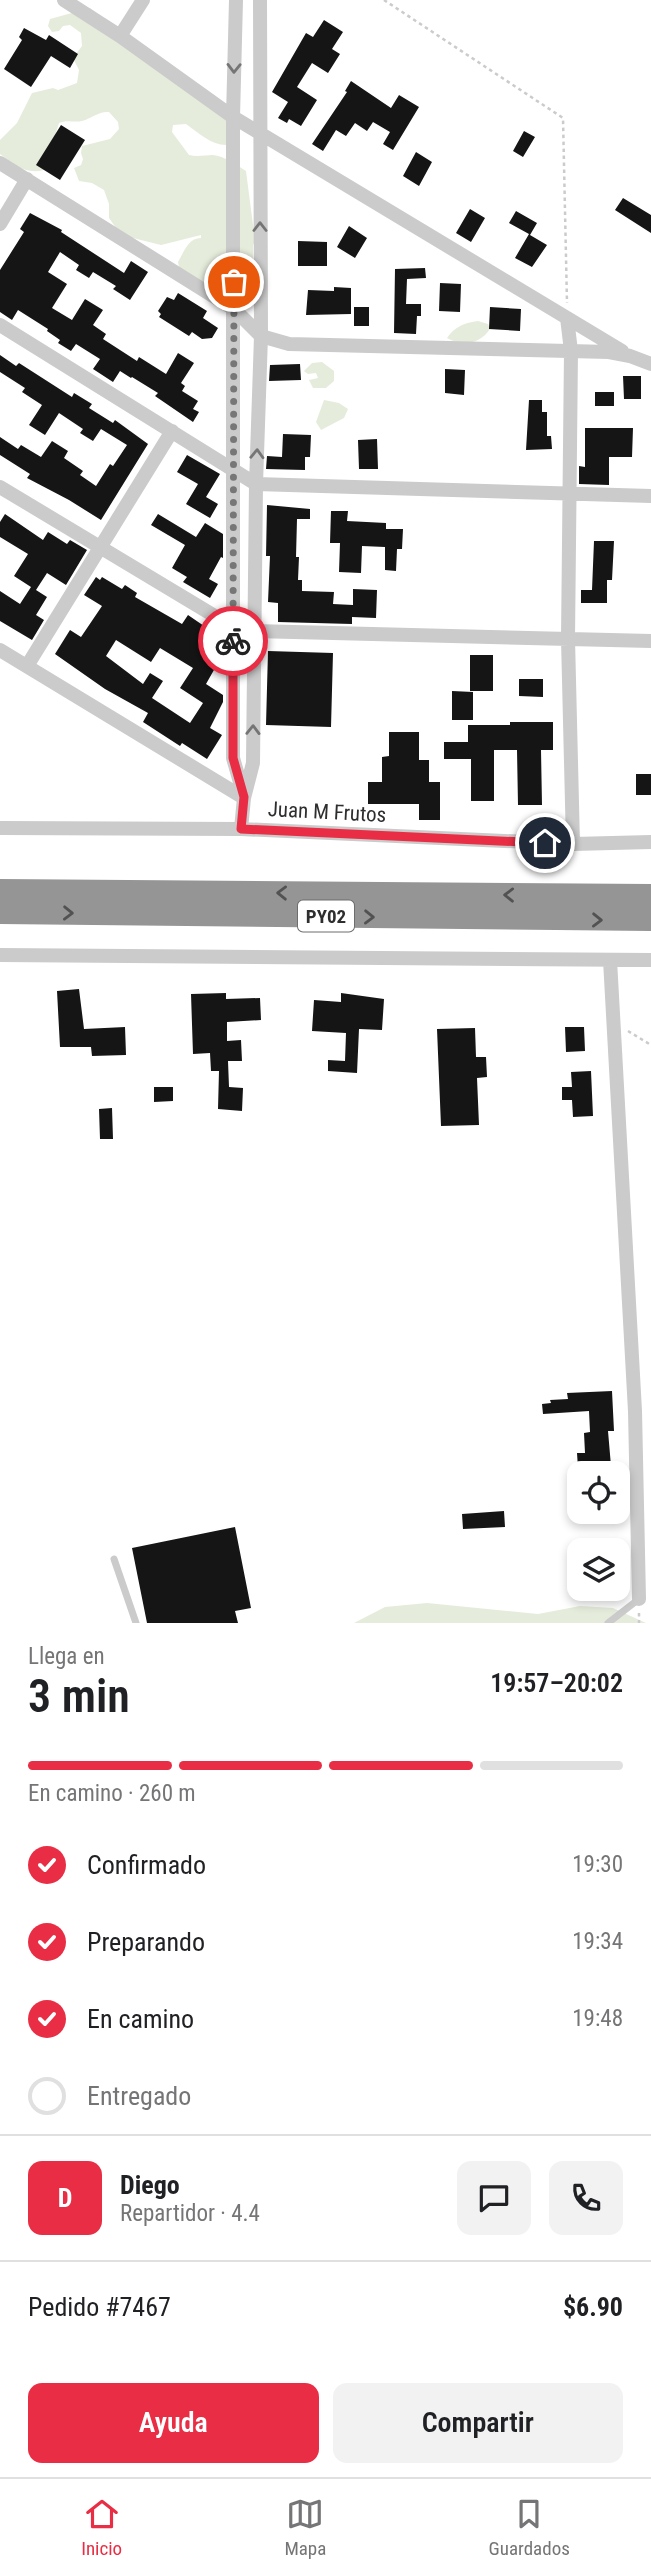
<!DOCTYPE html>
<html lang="es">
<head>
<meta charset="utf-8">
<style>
  :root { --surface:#fff; --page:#f2f2f2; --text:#202124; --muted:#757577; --line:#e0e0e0; --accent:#e82d44 }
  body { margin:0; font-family:"Roboto Condensed",sans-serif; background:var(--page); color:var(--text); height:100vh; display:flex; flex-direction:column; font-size:26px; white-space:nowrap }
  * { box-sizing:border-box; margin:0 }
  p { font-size:23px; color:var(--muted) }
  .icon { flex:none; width:38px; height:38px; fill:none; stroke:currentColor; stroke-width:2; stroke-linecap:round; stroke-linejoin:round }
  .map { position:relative; height:1623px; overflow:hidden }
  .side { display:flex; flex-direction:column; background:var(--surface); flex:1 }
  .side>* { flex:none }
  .buttons { position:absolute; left:567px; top:1461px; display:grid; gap:14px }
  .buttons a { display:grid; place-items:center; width:63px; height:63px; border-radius:14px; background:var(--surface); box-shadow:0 4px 10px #0003; font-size:35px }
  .pin { position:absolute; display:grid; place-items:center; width:60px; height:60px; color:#fff; margin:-30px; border:4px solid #fff; border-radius:50%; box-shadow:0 2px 7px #0007 }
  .courier { position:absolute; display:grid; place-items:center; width:70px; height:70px; margin:-35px; border:5px solid #e82d44; border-radius:50%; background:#fff; color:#222; box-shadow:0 2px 9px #0007 }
  .overview em { font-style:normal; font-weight:600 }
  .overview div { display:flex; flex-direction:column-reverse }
  .overview { display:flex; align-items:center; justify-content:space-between; height:119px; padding:0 28px }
  h1 { font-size:46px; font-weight:600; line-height:52px }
  .bar { display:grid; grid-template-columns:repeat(4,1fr); gap:10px 7px; align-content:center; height:84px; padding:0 28px }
  .bar i { height:9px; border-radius:5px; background:var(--line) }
  .bar .current { background:var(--accent) }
  .bar p { grid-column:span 4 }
  .line { display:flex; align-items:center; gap:18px; padding:0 28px; border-top:2px solid var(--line) }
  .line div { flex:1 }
  .round { display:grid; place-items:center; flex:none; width:74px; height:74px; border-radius:14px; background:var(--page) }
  ol { padding:0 28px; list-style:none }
  li { display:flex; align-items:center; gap:21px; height:77px }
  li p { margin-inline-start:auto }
  li .icon { padding:7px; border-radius:50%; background:var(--accent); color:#fff; stroke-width:4 }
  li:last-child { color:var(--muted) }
  li i { width:38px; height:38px; border:4px solid var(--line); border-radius:50% }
  .action { display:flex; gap:14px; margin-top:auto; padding:14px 28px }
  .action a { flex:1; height:80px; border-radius:14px; background:var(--accent); color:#fff; font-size:28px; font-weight:600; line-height:80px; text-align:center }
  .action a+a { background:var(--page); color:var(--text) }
  .tab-bar { display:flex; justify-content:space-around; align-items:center; height:98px; border-top:2px solid var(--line); background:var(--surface); font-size:19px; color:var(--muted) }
  .tab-bar a { display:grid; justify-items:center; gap:4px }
  .tab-bar .current { color:var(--accent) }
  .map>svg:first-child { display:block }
</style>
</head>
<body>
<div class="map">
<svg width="651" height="1623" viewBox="0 0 651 1623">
  <rect width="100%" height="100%" fill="#fff"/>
  <path fill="#e5ecdb" d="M90,8L135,43L236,111L228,145C212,146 199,133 186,124L173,125L172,132L189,155C198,157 205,155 213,155C224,156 237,165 246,171L253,225L257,238L253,245V266L241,271L226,285L216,284L205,287L180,272L178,262C184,252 188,238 201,238V235L161,245L121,235L109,218V204L104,190L92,183L79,181L74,168L81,165L83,159L81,153L82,146L110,139L119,129L118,122L109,112C99,111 92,118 82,121C74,123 67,119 59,123L44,170C26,175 13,164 0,154V140L17,123L32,93L53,88L58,90L77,83L79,70L73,58L82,46L81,33L70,25L63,26L59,31L52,32L48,26L50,19Z
    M478,321L488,324L490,329C480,344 463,347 447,338C455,326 465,323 478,321Z
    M322,362L334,371V381L326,388H313L309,380L318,378L316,373L308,374L304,371L312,363Z
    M324,400L339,403L348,409L344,418L321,430L316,422Z
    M427,1603L538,1614L580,1606L613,1608L646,1623H354L385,1607Z"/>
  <path fill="#151515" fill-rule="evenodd" d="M324,20L343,32L332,49L340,54L328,73L312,63L297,87L317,100L301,126L289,119L287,123L278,118L288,102L272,92L306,33L313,37Z
    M24,28L46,40L49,35L78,54L70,68L51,56L31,87L4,69L22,40L19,37Z
    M351,81L391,108L399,95L419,107L393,150L383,144L390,132L373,122L367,131L355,123L346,136L336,130L323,151L312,144L347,92L345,91Z
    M61,125L85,140L60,180L36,165Z
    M524,131L535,137L523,157L513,151Z
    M416,152L432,162L419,186L403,176Z
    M623,198L651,215V233L615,210Z
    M470,209L485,218L471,242L456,233Z
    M516,211L537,223L530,235L547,245L532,267L515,258L529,234L509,223Z
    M30,213L62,230L61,232L124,273L131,261L148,272L130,300L113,289L116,286L93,272L89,278L76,270L79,265L60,252L48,272L67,284L52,308L72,320L85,299L103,310L93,325L106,334L103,339L137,361L139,357L166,374L178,353L194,363L181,383L185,386L182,391L198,401L193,409L199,412L193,422L155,396L158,393L132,377L131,378L120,371L113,382L93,369L100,359L76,344L71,351L58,343L60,340L47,331L48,329L18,310L12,320L0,312V270L24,232L20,229Z
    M349,226L367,238L355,258L337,247Z
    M298,241L327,242V266H298Z
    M425,268L426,278L407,279L406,304H421V316H417L416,334L394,333L395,269Z
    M440,283L461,284L460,312L439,311Z
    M334,287L351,288V314L306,315L308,290L334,291Z
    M178,293L207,311L203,318L218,328L212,338L202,339L192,332L189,336L159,317L161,314L158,311L167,297L174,300Z
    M354,307H369V326H354Z
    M490,307L521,309L520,331L489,329Z
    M0,355L16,366L19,363L72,397L74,393L92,404L89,408L113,423L115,420L148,444L101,520L69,500L27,478L30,474L0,455V437L18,449L21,445L41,457L52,441L68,451L64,458L83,471L80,475L96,486L110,464L113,466L127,445L101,429L93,441L80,433L83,429L59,413L45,435L29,425L42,405L22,392L25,388L0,372Z
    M300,364L301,380L269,381L270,365Z
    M445,369L465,370L464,395L445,393Z
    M623,376H641V399H624Z
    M595,392H614V406H595Z
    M529,400H542V412H547V436H551L552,449L526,450Z
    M585,428H633L632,457H609V485L579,484V466L585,467Z
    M283,434L311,435L310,457H305V470L266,469L267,456L282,457Z
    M377,439L378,469H359L358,440Z
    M187,455L220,474L206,497L218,504L210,518L186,504L198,484L177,472Z
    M267,505L310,509V519H297L296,557H299L298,580H302V591L334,592L333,604L353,605V589L377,590L376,618L352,617V624L278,622V603L268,602L270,556H266Z
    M331,511H348L347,521L386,523V529H403L402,549H397L396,571L385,570V547L362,546L361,573L339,572L340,543H330Z
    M5,514L43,540L48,532L67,544L70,540L87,550L66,585L47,573L36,590L47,597L36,615L44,620L32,640L0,621V591L20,604L31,587L14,576L28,554L0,537V522Z
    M158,514L196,537L205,523L223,534V558L221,557L209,579L218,584L210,598L183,582L187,577L172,568L185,545L151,525Z
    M594,541H614L612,580H607V603H581V590H592Z
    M96,577L100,580L102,577L122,589L125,585L137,593L135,597L182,624L188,615L223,639V654L206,684L223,695V702L210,728L222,735L207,759L182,743L180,746L143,722L148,713L105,689L55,654L70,630L81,637L102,606L84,595ZM116,640L151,662L160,648L193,668L180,688L203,703L190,723L152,698L163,681L150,673L143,684L106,656Z
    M268,651L333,653L331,727L266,725Z
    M470,655H493V691H470Z
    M519,679H543V697L519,696Z
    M452,691L473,692V720H452Z
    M510,722H553V750H541L542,805H518L517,750H494V801H471V759H444V742H468V725H510Z
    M389,732H419V760H429V782H440V820H419V804H368V782H382V757L389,756Z
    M636,774H651V795H636Z
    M79,989L84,1029L125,1027L126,1055L92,1056L91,1047H60L57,991Z
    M226,993V999L260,998L261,1020L227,1022V1041L241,1040L242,1061H228L229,1087L243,1088L242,1111L218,1109L219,1071H211L210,1053L193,1054L191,994Z
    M341,993L384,999L382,1030L359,1029L357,1073L328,1071V1060L345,1061L346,1033L312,1031L314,1000L341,1002Z
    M565,1027H584L585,1051L566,1052Z
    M475,1028L476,1057H486L487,1077L477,1078L479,1125L441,1126L437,1029Z
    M591,1071L593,1116L573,1117L572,1100H562V1087H572L571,1072Z
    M154,1087H173V1101L154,1102Z
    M112,1108L113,1139H100L99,1109Z
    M612,1391L614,1431H608L611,1466L578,1468L577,1453H585L584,1433L590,1432L589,1411L543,1414L542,1404L551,1403L550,1400L568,1399L567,1393Z
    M504,1511L505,1527L463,1529L462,1514Z
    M235,1527L251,1608L235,1611L238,1623H147L132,1548Z"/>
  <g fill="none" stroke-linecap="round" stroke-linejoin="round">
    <path stroke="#cbcbcb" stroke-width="2.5" stroke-dasharray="3.5 3.5" stroke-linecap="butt" d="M384,0L563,118L567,303
      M628,1031L651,1045
      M639,1613V1623"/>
    <path stroke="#cbcbcb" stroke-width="7" d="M114,1559L136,1623
      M608,1623L639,1599"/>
    <path stroke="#cbcbcb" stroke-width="14" d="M64,0L120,36L233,117L622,351
      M236,0L233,117V758L244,796
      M120,36L143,0
      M0,163L234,309L261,336L289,344L609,352L630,356L651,364
      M0,224L27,179
      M567,318L571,351L568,639L573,844
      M0,325L256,484L651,496
      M0,487L233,627L254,631L651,641
      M0,650L244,798
      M27,666L172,431
      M0,828L241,829L573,844L651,842
      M241,829L244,798L253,763L256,484L261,336L260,0
      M0,955L651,960
      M610,960L635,1411L639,1599"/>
    <path stroke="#959595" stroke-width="24" d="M0,891L651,896
      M0,912L651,919"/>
  </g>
  <defs><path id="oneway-chevron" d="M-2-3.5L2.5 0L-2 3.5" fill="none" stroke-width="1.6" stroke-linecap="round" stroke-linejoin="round" transform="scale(1.75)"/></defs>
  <g stroke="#757575">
    <use href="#oneway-chevron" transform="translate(234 68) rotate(91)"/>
    <use href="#oneway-chevron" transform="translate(260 227) rotate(-90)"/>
    <use href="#oneway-chevron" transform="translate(257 454) rotate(-88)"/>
    <use href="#oneway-chevron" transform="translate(253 730) rotate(-89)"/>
  </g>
  <g stroke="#525252">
    <use href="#oneway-chevron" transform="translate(282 893) rotate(-179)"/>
    <use href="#oneway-chevron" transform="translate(509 895) rotate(-179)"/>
    <use href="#oneway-chevron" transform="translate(68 913) rotate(1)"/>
    <use href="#oneway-chevron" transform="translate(369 917) rotate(1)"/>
    <use href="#oneway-chevron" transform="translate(597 920) rotate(1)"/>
  </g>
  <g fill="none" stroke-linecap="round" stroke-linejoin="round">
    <path stroke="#777" stroke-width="7" stroke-dasharray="0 12.6" d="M233,641L234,282"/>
    <path stroke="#e82d44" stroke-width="9" d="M233,641V758L244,797L241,829L545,843"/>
  </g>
  <g text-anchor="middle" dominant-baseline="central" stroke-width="7" stroke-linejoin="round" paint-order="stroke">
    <rect fill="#fff" stroke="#6d6d6d" stroke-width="2" x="298" y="900.5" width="56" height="31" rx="5"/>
    <g font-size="19" font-weight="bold" fill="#2e2e2e">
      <text x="326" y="916">PY02</text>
    </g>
    <g font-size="21" fill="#2e2e2e" stroke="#fff">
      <text transform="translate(327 812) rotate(3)">Juan M Frutos</text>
    </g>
  </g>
</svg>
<div class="buttons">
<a><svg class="icon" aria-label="locate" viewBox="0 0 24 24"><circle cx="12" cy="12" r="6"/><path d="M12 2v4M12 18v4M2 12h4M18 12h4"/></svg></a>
<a><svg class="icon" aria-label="layers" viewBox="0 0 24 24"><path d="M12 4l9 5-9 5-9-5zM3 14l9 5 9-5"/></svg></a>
</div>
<div class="pin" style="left:234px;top:282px;background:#ea580c"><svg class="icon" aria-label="bag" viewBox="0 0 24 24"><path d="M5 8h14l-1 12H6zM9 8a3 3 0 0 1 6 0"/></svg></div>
<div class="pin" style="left:545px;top:843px;background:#1f2937"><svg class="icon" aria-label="home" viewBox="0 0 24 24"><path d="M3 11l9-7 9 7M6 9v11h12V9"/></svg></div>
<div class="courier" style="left:233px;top:641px"><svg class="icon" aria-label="bike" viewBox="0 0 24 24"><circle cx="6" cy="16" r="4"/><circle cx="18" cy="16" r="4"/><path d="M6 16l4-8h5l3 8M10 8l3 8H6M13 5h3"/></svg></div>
</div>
<section class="side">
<div class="overview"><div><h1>3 min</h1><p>Llega en</p></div><em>19:57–20:02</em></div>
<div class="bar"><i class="current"></i><i class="current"></i><i class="current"></i><i></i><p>En camino · 260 m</p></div>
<ol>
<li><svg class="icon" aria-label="check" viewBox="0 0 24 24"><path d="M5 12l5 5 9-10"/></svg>Confirmado<p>19:30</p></li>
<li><svg class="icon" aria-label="check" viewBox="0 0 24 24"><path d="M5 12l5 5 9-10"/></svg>Preparando<p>19:34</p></li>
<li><svg class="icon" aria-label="check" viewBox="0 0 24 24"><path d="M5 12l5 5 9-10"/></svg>En camino<p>19:48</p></li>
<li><i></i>Entregado</li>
</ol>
<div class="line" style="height:126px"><b class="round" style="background:var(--accent);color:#fff">D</b><div><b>Diego</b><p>Repartidor · 4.4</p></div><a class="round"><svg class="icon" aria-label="chat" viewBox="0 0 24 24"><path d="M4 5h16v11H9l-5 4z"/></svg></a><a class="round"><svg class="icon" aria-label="phone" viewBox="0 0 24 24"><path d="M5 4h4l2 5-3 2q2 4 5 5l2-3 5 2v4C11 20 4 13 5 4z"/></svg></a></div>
<div class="line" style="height:91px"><div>Pedido #7467</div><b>$6.90</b></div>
<div class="action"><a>Ayuda</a><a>Compartir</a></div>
</section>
<nav class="tab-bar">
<a class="current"><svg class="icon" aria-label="home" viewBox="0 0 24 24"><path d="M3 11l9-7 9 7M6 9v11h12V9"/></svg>Inicio</a>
<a><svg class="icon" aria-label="map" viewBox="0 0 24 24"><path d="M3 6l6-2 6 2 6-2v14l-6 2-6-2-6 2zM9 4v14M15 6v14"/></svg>Mapa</a>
<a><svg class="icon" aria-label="saved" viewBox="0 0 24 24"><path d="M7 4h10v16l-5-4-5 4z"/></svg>Guardados</a>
</nav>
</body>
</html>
